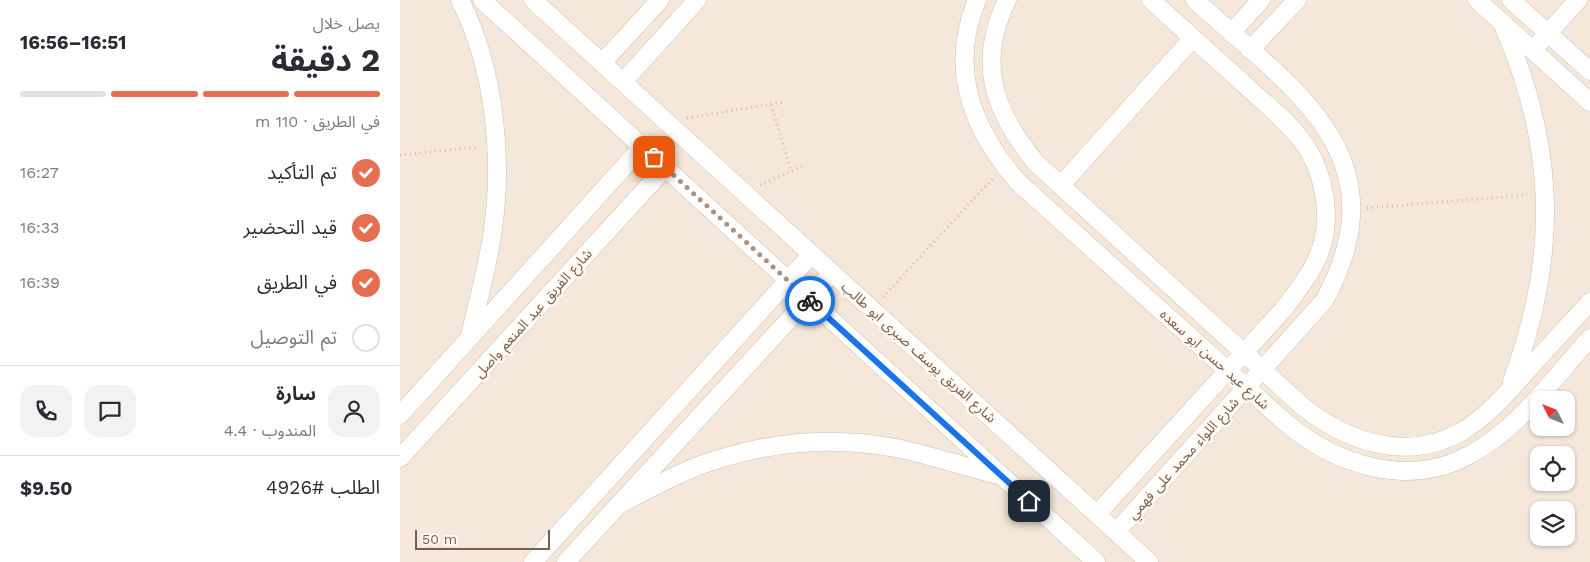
<!DOCTYPE html>
<html lang="ar">
<head>
<meta charset="utf-8">
<style>
  :root { --surface:#fff; --page:#f2f2f3; --text:#2b2b33; --muted:#7c7c81; --line:#e1e1e2; --accent:#e76f51 }
  body { margin:0; font-family:"Work Sans","Noto Sans Arabic",sans-serif; background:var(--page); color:var(--text); direction:rtl; height:100vh; display:flex; flex-direction:column; font-size:19px; white-space:nowrap }
  * { box-sizing:border-box; margin:0 }
  p { font-size:16px; color:var(--muted) }
  .icon { flex:none; width:28px; height:28px; fill:none; stroke:currentColor; stroke-width:2; stroke-linecap:round; stroke-linejoin:round }
  .map { position:relative; flex:1; overflow:hidden; direction:ltr }
  .drawer { display:flex; flex-direction:column; background:var(--surface); width:400px }
  .drawer>* { flex:none }
  .needle { width:32px; rotate:312deg }
  .buttons { position:absolute; left:1130px; top:391px; display:grid; gap:10px }
  .buttons a { display:grid; place-items:center; width:45px; height:45px; border-radius:10px; background:var(--surface); box-shadow:0 1px 4px #0004; font-size:25px }
  .scale { position:absolute; left:15px; bottom:12px; width:135px; box-sizing:border-box; padding-left:5px; border:2px solid #7a5c4d; border-top:0; font-size:14px; line-height:18px; white-space:nowrap; color:#7a5c4d; -webkit-text-stroke:4px #fffaf3; paint-order:stroke }
  .pin { position:absolute; display:grid; place-items:center; width:42px; height:42px; color:#fff; margin:-21px; border-radius:10px; box-shadow:0 2px 8px #0006 }
  .courier { position:absolute; display:grid; place-items:center; width:50px; height:50px; margin:-25px; border:4px solid #1a73e8; border-radius:50%; background:#fff; color:#222; box-shadow:0 1px 6px #0007 }
  .headline em { font-style:normal; font-weight:700 }
  .headline div { display:flex; flex-direction:column-reverse }
  .headline { display:flex; align-items:center; justify-content:space-between; height:85px; padding:0 20px }
  h1 { font-size:32px; font-weight:700; line-height:38px }
  .bar { display:grid; grid-template-columns:repeat(4,1fr); gap:8px 5px; align-content:center; height:60px; padding:0 20px }
  .bar i { height:6px; border-radius:4px; background:var(--line) }
  .bar .on { background:var(--accent) }
  .bar p { grid-column:span 4 }
  .line { display:flex; align-items:center; gap:12px; padding:0 20px; border-top:1px solid var(--line) }
  .line div { flex:1 }
  .round { display:grid; place-items:center; flex:none; width:52px; height:52px; border-radius:15px; background:var(--page) }
  ol { padding:0 20px; list-style:none }
  li { display:flex; align-items:center; gap:15px; height:55px }
  li p { margin-inline-start:auto }
  li .icon { padding:5px; border-radius:50%; background:var(--accent); color:#fff; stroke-width:4 }
  li:last-child { color:var(--muted) }
  li i { width:28px; height:28px; border:2px solid var(--line); border-radius:50% }
  main { display:flex; flex:1; min-height:0 }
  .map>svg:first-child { display:block }
</style>
</head>
<body>
<main>
<div class="map">
<svg width="1190" height="562" viewBox="0 0 1190 562">
  <rect width="100%" height="100%" fill="#fdf6ec"/>
  <path fill="#f5e8da" fill-rule="evenodd" d="M0,0H1190V562H0ZM1139,400H1166V428H1139ZM1139,455H1166V482H1139ZM1139,510H1166V538H1139Z"/>
  <g fill="none" stroke-linecap="round" stroke-linejoin="round">
    <defs>
      <path id="street" d="M60,0C95,70 104,159 92,236C87,270 77,303 70,337
        M82,0L696,562
        M133,0L749,562
        M577,0C548,69 572,130 619,183L886,423C936,465 1009,489 1071,454C1119,428 1154,378 1190,338
        M607,0C576,64 594,111 636,163L901,405C945,441 1005,462 1059,433C1086,418 1106,394 1126,372C1147,348 1169,325 1190,302
        M1077,0L1190,102
        M1111,0L1190,71
        M1102,23C1156,146 1159,255 1112,381
        M831,33L861,0
        M1140,42L1178,0
        M850,50L897,0
        M202,63L260,0
        M223,82L297,0
        M661,185L793,38
        M0,415L242,147
        M0,458L265,168
        M218,505C252,488 286,468 322,458C378,441 438,437 496,448C530,455 565,467 599,475
        M697,514L882,311C894,295 907,280 916,261C934,225 926,174 903,142C887,120 864,103 844,84C813,56 782,28 751,0
        M716,532L924,301C1004,155 892,89 795,0
        M133,562L412,254
        M166,562L432,273"/>
    </defs>
    <use href="#street" stroke="#d1beb0" stroke-width="19"/>
    <path stroke="#d9b8a5" stroke-width="3" stroke-dasharray="1 4" stroke-linecap="butt" d="M371,105L391,171
      M287,118L384,102
      M0,155L79,147
      M360,185L402,166
      M967,208L1127,195
      M483,297L594,177"/>
    <use href="#street" stroke="#fff" stroke-width="18"/>
  </g>
  <g fill="none" stroke-linecap="round" stroke-linejoin="round">
    <path stroke="#a89285" stroke-width="5" stroke-dasharray="0 9" d="M254,157L410,301"/>
    <path stroke="#1a73e8" stroke-width="6" d="M410,301L629,501"/>
  </g>
  <g text-anchor="middle" dominant-baseline="central" stroke-width="5" stroke-linejoin="round" paint-order="stroke">
    <g font-size="14" fill="#7a5c4d" stroke="#fffaf3">
      <text transform="translate(133 313) rotate(-48)">شارع الفريق عبد المنعم واصل</text>
      <text transform="translate(519 352) rotate(42)">شارع الفريق يوسف صبرى ابو طالب</text>
      <text transform="translate(815 359) rotate(42)">شارع عيد حسن ابو سعده</text>
      <text transform="translate(783 458) rotate(-48)">شارع اللواء محمد على فهمي</text>
    </g>
  </g>
</svg>
<div class="buttons">
<a><svg class="needle" viewBox="-14 -14 28 28"><path d="M0-13l5 13h-10z" fill="#e53935"/><path d="M0 13l5-13h-10z" fill="#7c7c81"/></svg></a>
<a><svg class="icon" aria-label="locate" viewBox="0 0 24 24"><circle cx="12" cy="12" r="6"/><path d="M12 2v4M12 18v4M2 12h4M18 12h4"/></svg></a>
<a><svg class="icon" aria-label="layers" viewBox="0 0 24 24"><path d="M12 4l9 5-9 5-9-5zM3 14l9 5 9-5"/></svg></a>
</div>
<div class="scale">50 m</div>
<div class="pin" style="left:254px;top:157px;background:#ea580c"><svg class="icon" aria-label="bag" viewBox="0 0 24 24"><path d="M5 8h14l-1 12H6zM9 8a3 3 0 0 1 6 0"/></svg></div>
<div class="pin" style="left:629px;top:501px;background:#1f2937"><svg class="icon" aria-label="home" viewBox="0 0 24 24"><path d="M3 11l9-7 9 7M6 9v11h12V9"/></svg></div>
<div class="courier" style="left:410px;top:301px"><svg class="icon" aria-label="bike" viewBox="0 0 24 24"><circle cx="6" cy="16" r="4"/><circle cx="18" cy="16" r="4"/><path d="M6 16l4-8h5l3 8M10 8l3 8H6M13 5h3"/></svg></div>
</div>
<section class="drawer">
<div class="headline"><div><h1>2 دقيقة</h1><p>يصل خلال</p></div><em>16:51–16:56</em></div>
<div class="bar"><i class="on"></i><i class="on"></i><i class="on"></i><i></i><p>في الطريق · 110 m</p></div>
<ol>
<li><svg class="icon" aria-label="check" viewBox="0 0 24 24"><path d="M5 12l5 5 9-10"/></svg>تم التأكيد<p>16:27</p></li>
<li><svg class="icon" aria-label="check" viewBox="0 0 24 24"><path d="M5 12l5 5 9-10"/></svg>قيد التحضير<p>16:33</p></li>
<li><svg class="icon" aria-label="check" viewBox="0 0 24 24"><path d="M5 12l5 5 9-10"/></svg>في الطريق<p>16:39</p></li>
<li><i></i>تم التوصيل</li>
</ol>
<div class="line" style="height:90px"><a class="round"><svg class="icon" aria-label="person" viewBox="0 0 24 24"><circle cx="12" cy="8" r="4"/><path d="M4 21q1-7 8-7t8 7"/></svg></a><div><b>سارة</b><p>المندوب · 4.4</p></div><a class="round"><svg class="icon" aria-label="chat" viewBox="0 0 24 24"><path d="M4 5h16v11H9l-5 4z"/></svg></a><a class="round"><svg class="icon" aria-label="phone" viewBox="0 0 24 24"><path d="M5 4h4l2 5-3 2q2 4 5 5l2-3 5 2v4C11 20 4 13 5 4z"/></svg></a></div>
<div class="line" style="height:65px"><div>الطلب #4926</div><b>$9.50</b></div>
</section>
</main>
</body>
</html>
